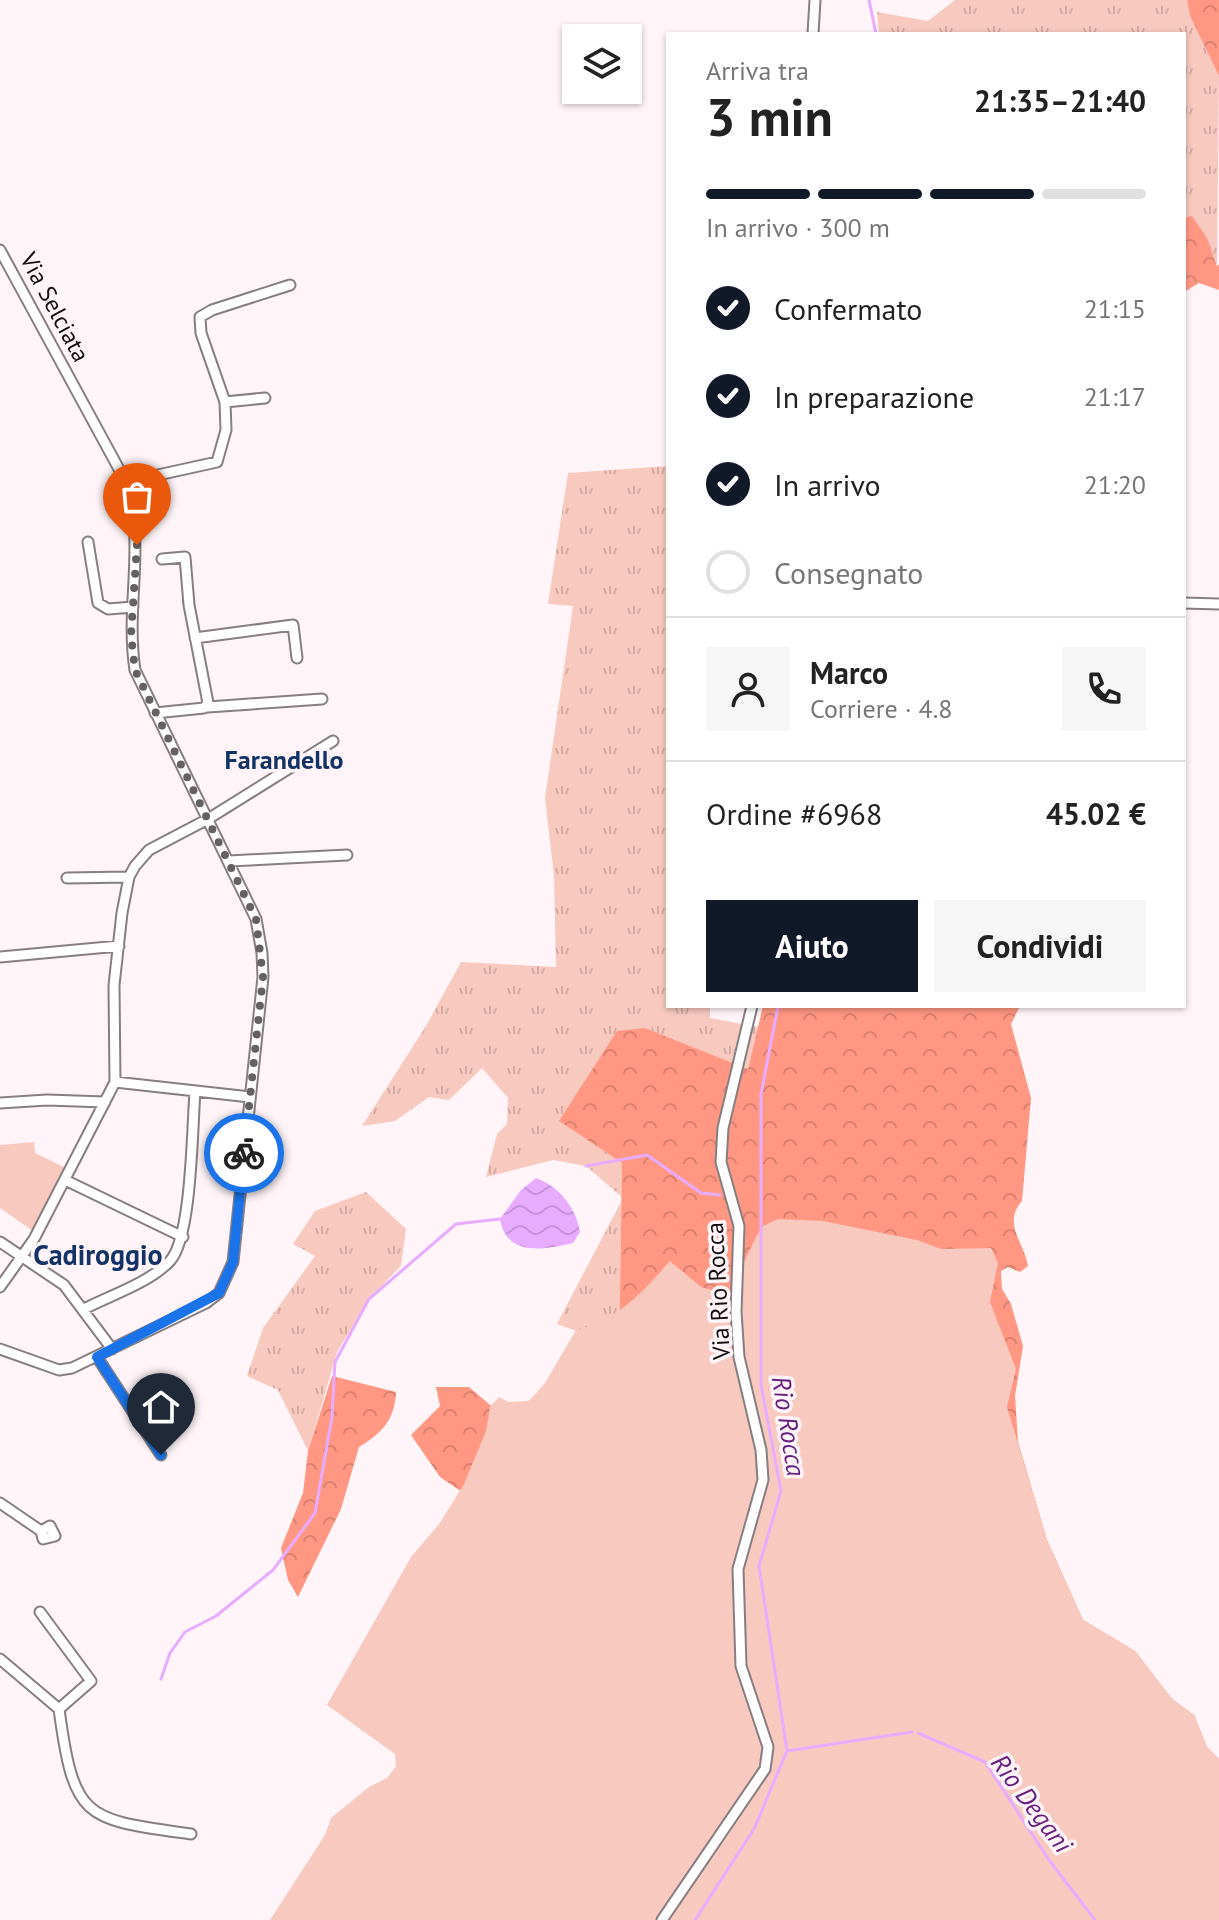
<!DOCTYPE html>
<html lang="it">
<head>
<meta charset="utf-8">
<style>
  :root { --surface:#fff; --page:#f6f6f6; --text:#222; --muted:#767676; --line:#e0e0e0; --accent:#111827 }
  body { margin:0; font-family:"PT Sans",sans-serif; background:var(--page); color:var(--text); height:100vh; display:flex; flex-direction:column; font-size:30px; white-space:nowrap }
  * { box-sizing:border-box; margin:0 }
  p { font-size:26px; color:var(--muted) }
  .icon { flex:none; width:44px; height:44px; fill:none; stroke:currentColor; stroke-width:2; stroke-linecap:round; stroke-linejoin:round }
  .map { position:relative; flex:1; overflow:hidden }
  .side { position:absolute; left:666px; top:32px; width:520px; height:976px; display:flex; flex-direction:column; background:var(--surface); border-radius:0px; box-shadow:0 2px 6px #0004 }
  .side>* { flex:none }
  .tools { position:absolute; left:562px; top:24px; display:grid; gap:16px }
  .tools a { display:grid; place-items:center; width:80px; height:80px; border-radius:0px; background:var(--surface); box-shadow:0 2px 6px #0004; font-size:40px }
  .pin { position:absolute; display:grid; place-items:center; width:68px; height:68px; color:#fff; margin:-82px -34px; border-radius:50% 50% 50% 0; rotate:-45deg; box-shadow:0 0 8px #0007 }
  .pin .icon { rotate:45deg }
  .courier { position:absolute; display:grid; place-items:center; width:80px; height:80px; margin:-40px; border:6px solid #1a73e8; border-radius:50%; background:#fff; color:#222; box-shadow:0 2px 10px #0007 }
  .overview em { font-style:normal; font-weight:800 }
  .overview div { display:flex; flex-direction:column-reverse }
  .overview { display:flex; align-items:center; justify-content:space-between; height:136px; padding:0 40px }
  h1 { font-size:52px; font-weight:800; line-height:60px }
  .bar { display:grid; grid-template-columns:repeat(4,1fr); gap:12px 8px; align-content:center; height:96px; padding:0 40px }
  .bar i { height:10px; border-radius:6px; background:var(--line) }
  .bar .active { background:var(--accent) }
  .bar p { grid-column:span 4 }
  .line { display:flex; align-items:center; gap:20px; padding:0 40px; border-top:2px solid var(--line) }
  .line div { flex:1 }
  .round { display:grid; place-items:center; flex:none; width:84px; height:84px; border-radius:0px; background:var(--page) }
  ol { padding:0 40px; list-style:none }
  li { display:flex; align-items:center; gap:24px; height:88px }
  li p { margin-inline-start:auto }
  li .icon { padding:8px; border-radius:50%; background:var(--accent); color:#fff; stroke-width:4 }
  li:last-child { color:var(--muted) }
  li i { width:44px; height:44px; border:4px solid var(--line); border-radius:50% }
  .cta { display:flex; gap:16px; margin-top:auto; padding:16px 40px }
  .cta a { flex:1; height:92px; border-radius:0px; background:var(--accent); color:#fff; font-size:32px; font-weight:800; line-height:92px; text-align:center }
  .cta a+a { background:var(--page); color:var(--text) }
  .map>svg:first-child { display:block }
</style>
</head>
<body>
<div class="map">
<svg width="1219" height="1920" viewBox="0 0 1219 1920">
  <defs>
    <pattern id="grass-tufts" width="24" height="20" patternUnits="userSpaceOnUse" patternTransform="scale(2)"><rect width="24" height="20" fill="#f7c9bf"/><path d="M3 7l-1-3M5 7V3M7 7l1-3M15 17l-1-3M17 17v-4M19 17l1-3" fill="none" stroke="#d3aba3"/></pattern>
    <pattern id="forest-crowns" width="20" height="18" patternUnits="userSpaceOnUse" patternTransform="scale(2)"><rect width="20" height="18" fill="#ff9783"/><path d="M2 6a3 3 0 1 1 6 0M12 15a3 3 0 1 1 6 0" fill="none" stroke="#da8170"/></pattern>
    <pattern id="water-waves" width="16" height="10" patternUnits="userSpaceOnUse" patternTransform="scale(2)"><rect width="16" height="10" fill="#e8acff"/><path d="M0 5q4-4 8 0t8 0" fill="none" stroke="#c693da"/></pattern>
  </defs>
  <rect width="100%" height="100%" fill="#fff5f8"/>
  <path fill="url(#grass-tufts)" d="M955,0H1187L1190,16L1219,76L1217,269L1192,217L1184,218V34H879L877,12L928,21Z
    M668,466V1006H710V1018L758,1027L748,1069L645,1028L560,1121L622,1163L619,1356L604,1341L557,1324L623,1198L586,1166L553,1160L486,1177L497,1134L507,1124L508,1098L482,1068L449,1100L429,1097L395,1121L362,1126L426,1026L461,962L556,967L554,876L545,798L573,606L548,604L568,473Z
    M366,1192L406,1229L401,1266L369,1299L337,1352L308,1451L278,1390L247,1376L263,1328L315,1256L293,1244L315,1211Z"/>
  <path fill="url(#forest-crowns)" d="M1187,0H1219V76L1190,16Z
    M1192,216L1207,238L1217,267L1219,264V290L1199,283L1184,292V218Z
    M763,1006H1020L1011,1024L1031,1098L1022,1201C1002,1223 1024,1242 1028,1266L1020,1272L1008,1267L1001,1271L1002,1289L1011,1304L1023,1346L1015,1396L1018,1442L1047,1540L1083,1620L1135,1651L1172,1699L1194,1715L1207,1747L1219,1759V1920L465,1494L440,1477L411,1435L440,1406L436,1387H469L509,1421L619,1356L622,1163L559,1121L617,1031L645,1028L748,1069Z
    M332,1376L396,1392C395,1420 381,1434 359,1447L341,1509L298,1597L288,1580L281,1548L303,1493L308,1451Z"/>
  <path fill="#f7c9bf" d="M34,1142L35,1153L64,1167L33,1231L0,1208V1145Z
    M778,1219L823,1221L917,1240L941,1249L991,1248L998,1263L990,1302L1016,1369L1007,1407L1047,1540L1083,1620L1135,1651L1172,1699L1194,1715L1207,1747L1219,1759V1920H270L325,1835L331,1818L369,1787L387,1778L396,1766L395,1754L327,1705L411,1557L440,1523L464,1484L486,1431L490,1407L499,1397L508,1402L529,1401L545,1383L576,1330C621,1317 640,1295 670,1261L701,1287L728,1295L757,1235L763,1226Z"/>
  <path fill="url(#water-waves)" d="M536,1178C559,1186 576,1208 580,1232L573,1243C544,1250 506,1257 500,1219L521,1190Z"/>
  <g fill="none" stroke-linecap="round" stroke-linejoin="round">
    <path stroke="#e8acff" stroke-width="3" d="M869,0L876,34
      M586,1166L647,1155L701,1193L720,1195
      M161,1679L170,1653L185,1632L216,1616L273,1570L315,1513L332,1417L335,1362L369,1299L456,1224L500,1219
      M918,1733L985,1762L1049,1860L1095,1920
      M787,1751L912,1732
      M695,1920L754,1829L787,1751L759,1566L781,1491L761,1385V1094L778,1006"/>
    <defs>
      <path id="street" d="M813,34L815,0
        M0,250L126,482C146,544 125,606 135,670L256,919L262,953L263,977L233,1262L219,1293L206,1303L72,1368L59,1370L0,1349
        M225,402L201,333L200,317L212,310L290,285
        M126,482L217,462L226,430L225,402L265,398
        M88,542L98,603L108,609L133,607
        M1184,603L1219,604
        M195,638L293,625L297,658
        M208,707L322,699
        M155,713L204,708L208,703L189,605L185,557L162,559
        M229,861L347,855
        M67,878L129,877
        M0,957L119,946
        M115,1082L250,1097
        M0,1103L47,1100L105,1102
        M65,1180L183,1237
        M0,1242L64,1285L112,1349
        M0,1287L34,1239L115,1082L114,985L122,913L129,877L135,866L149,850L208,819L333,741
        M84,1309C111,1295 149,1283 170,1261C192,1237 192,1128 195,1092
        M97,1357L161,1455
        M0,1503L41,1531L43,1539L55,1536L50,1526L41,1531
        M40,1612L91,1681L59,1709
        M0,1659L59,1709C74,1821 85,1819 191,1834
        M662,1920L765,1769L768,1747L741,1666L738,1569L763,1480L761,1450L739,1357L736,1312L739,1226L721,1162L723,1128L752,1006"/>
    </defs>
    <use href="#street" stroke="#867e81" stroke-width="13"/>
    <use href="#street" stroke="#fff" stroke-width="9"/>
  </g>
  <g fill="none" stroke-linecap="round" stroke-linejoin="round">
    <path stroke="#656061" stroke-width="8" stroke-dasharray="0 14.4" d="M137,545L131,635L135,670L256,919L263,977L244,1153"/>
    <path stroke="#1a73e8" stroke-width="10" d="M161,1455L97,1357L219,1293L233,1262L244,1153"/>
  </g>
  <g text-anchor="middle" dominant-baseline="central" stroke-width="7" stroke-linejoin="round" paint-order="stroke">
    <g font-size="24" fill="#120f10" stroke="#fff5f8">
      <text transform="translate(55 307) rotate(62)">Via Selciata</text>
      <text transform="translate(718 1291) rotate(-93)">Via Rio Rocca</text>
    </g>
    <g font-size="26" font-weight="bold" fill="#133367" stroke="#fff5f8">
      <text x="284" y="759">Farandello</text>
    </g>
    <g font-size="26" font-style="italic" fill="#68207f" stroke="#fff5f8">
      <text transform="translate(789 1426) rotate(81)">Rio Rocca</text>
      <text transform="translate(1032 1803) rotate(53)">Rio Degani</text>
    </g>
    <g font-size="28" font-weight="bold" fill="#133367" stroke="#fff5f8">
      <text x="98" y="1254">Cadiroggio</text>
    </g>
  </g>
</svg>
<div class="tools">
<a><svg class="icon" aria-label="layers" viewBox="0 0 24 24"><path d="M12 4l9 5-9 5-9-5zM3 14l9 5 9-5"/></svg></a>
</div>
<div class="pin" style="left:137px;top:545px;background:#ea580c"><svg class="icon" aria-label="bag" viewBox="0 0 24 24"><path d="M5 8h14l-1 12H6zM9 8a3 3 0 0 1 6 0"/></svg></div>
<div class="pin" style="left:161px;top:1455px;background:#1f2937"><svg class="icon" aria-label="home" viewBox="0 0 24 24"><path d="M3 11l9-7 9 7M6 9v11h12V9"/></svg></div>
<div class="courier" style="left:244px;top:1153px"><svg class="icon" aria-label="bike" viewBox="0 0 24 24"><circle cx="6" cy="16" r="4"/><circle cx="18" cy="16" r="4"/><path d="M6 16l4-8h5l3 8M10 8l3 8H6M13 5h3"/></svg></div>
<section class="side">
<div class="overview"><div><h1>3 min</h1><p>Arriva tra</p></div><em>21:35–21:40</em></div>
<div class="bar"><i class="active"></i><i class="active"></i><i class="active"></i><i></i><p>In arrivo · 300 m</p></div>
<ol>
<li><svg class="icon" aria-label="check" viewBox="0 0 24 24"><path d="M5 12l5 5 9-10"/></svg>Confermato<p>21:15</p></li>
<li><svg class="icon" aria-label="check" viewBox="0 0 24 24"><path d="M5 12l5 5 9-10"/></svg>In preparazione<p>21:17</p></li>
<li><svg class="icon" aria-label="check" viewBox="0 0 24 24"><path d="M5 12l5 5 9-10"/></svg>In arrivo<p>21:20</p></li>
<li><i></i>Consegnato</li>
</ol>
<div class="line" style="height:144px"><a class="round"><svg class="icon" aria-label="person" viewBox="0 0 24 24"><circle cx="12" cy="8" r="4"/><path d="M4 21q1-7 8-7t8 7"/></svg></a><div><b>Marco</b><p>Corriere · 4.8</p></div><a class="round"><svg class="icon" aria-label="phone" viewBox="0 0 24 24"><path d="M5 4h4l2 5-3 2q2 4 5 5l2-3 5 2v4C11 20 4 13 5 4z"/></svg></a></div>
<div class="line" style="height:104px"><div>Ordine #6968</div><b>45.02 €</b></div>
<div class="cta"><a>Aiuto</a><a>Condividi</a></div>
</section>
</div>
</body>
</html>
